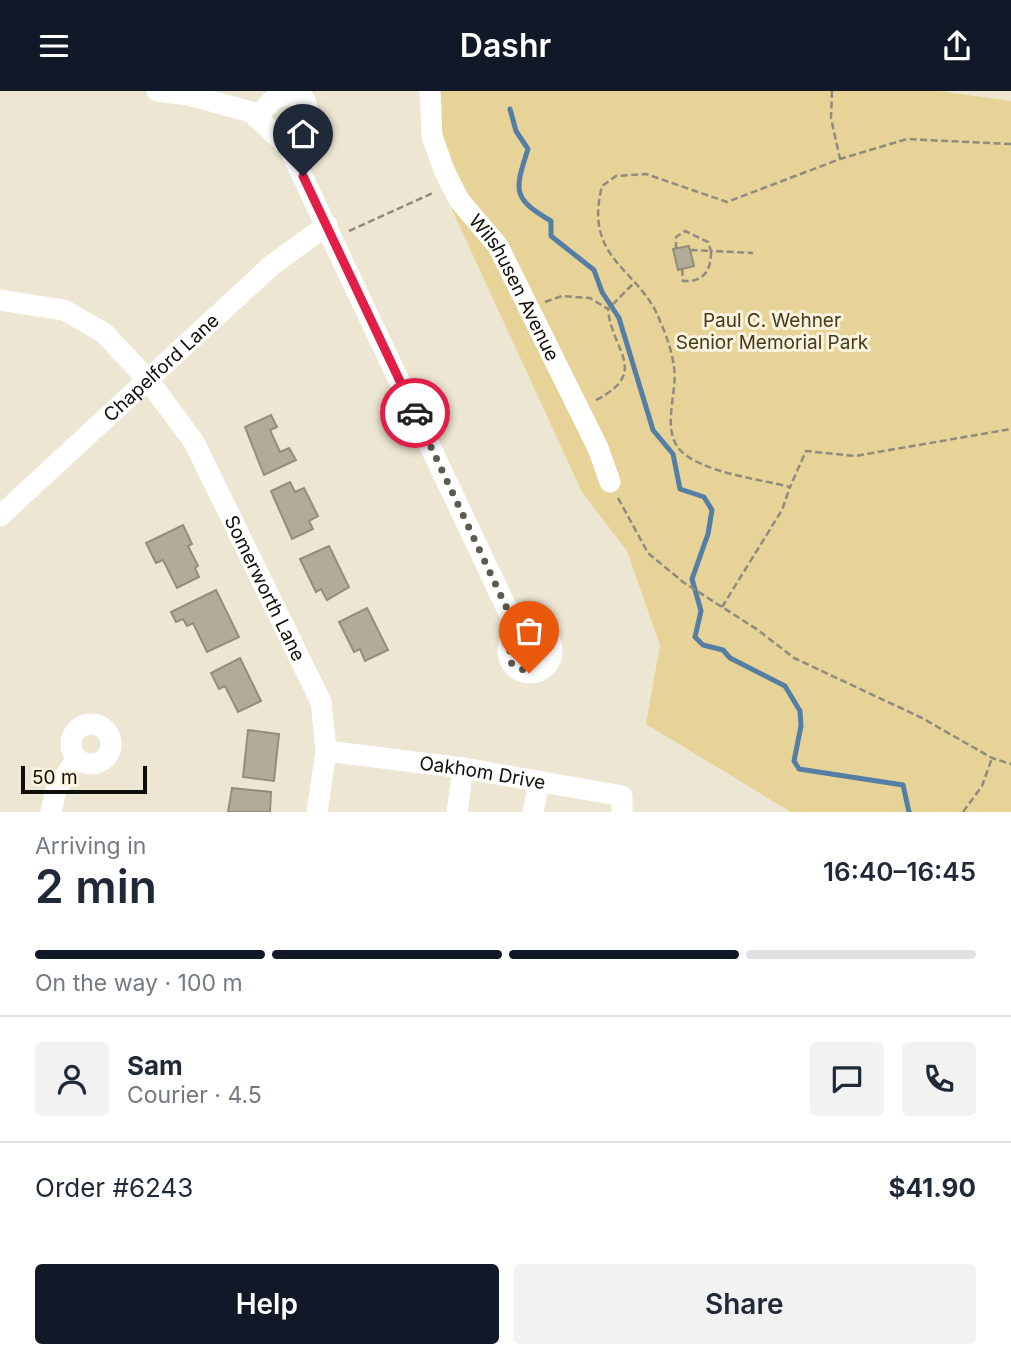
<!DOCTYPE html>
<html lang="en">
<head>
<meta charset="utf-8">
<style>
  :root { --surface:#fff; --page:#f2f2f3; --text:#1f2937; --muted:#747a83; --line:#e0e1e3; --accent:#111827 }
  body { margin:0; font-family:Inter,sans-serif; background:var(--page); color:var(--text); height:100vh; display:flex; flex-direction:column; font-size:26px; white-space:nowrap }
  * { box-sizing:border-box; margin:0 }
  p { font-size:23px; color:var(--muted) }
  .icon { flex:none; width:38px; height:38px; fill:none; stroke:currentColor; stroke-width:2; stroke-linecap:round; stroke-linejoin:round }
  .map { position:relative; height:721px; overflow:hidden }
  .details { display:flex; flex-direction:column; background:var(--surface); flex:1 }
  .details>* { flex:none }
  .scale { position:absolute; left:21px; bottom:18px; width:126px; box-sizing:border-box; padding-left:7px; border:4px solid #100e08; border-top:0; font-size:19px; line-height:24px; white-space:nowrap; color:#100e08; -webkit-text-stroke:5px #faf3df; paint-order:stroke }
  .pin { position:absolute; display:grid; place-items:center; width:60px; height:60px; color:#fff; margin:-72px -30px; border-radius:50% 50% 50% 0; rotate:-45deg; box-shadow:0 0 7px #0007 }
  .pin .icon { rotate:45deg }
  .courier { position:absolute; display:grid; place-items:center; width:70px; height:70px; margin:-35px; border:5px solid #e11d48; border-radius:50%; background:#fff; color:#222; box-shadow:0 2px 9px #0007 }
  .summary em { font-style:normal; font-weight:600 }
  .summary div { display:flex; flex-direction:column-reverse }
  .summary { display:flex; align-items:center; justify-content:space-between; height:119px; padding:0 35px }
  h1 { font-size:46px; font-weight:600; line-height:52px }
  .bar { display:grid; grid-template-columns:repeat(4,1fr); gap:10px 7px; align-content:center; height:84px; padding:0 35px }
  .bar i { height:9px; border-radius:5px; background:var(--line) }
  .bar .selected { background:var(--accent) }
  .bar p { grid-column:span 4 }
  .line { display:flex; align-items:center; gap:18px; padding:0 35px; border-top:2px solid var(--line) }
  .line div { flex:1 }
  .round { display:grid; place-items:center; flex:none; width:74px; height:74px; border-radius:7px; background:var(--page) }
  .primary-button { display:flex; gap:14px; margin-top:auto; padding:14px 35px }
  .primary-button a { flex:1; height:80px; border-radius:7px; background:var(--accent); color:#fff; font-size:28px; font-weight:600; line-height:80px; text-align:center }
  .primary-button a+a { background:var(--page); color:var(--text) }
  header { display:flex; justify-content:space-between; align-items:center; height:91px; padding:0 35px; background:var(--accent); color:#fff; font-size:32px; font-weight:600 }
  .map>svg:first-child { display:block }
</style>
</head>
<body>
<header><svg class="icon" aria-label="menu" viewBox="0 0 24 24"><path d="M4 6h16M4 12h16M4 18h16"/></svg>Dashr<svg class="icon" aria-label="share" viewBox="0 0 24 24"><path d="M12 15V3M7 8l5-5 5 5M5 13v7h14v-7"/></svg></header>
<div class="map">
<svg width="1011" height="721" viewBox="0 0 1011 721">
  <rect width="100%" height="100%" fill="#ede6d2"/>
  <path fill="#e7d297" d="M421,0H939L1011,10V721H791L646,633L660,554L627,460L582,401L442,97Z"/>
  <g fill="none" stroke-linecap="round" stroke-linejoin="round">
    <path stroke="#557ea4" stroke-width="5" d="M510,18L516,40L528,58C515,99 511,107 551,130V145L594,179L602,201L619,227L653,339L673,363L680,398L704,406L712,419L708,443L692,488L701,520L695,546L703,554L723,559L730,567L785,595L800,620L801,635L794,670L799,678L903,694L909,721"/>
  </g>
  <path fill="#b1ab98" stroke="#938d7a" stroke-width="2" d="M689,155L694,175L678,179L673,158Z
    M271,324L277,336L270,339L280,361L289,357L296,369L264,384L245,336Z
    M290,391L295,401L304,397L318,425L309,430L313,438L292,448L271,400Z
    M183,434L192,453L188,455L198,475L195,477L199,486L177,497L163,469L156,472L146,452Z
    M329,455L349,496L327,509L321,498L316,501L300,468Z
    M216,499L239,546L207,561L193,532L187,535L183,528L176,531L171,521Z
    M367,517L388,559L365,570L360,558L354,561L339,531Z
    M240,567L261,610L238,621L225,595L219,598L211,582Z
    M248,639L279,643L274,690L243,686Z
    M232,697L271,701L270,721H228Z"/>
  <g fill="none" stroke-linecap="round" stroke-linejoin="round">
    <path stroke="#908b7d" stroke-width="2.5" stroke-dasharray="7 3.5" stroke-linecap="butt" d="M832,0L831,27L840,68
      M1011,53L907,48L840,68L727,111L646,83L616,85L602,95C583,170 640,177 660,230C666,243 672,261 674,276C678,301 661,338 680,359C702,382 760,388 790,396L806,360L855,365L1011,338
      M349,140L435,101
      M676,158V146L685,140L708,151L711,160L753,162
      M682,178L683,190C704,191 711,180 711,160L691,159
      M545,211L562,205L590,207L608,218L633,193
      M596,309C651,281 611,259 608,218
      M618,407L648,462L683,491L758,539L794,567L922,627L992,667L1011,673
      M722,516L782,419L790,396
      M963,721L982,695L992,667"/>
    <g stroke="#fff" stroke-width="21">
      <path d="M157,0L189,4L251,21L289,57L518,541"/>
      <path id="s1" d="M430,0L432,45L444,79L459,109L498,155L598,357L610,391"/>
      <path d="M257,25L273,9L287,3L305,9C313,31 304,43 291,61"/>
      <path id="s2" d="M0,209L64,219L104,242L148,289L194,351L321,611L326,660L317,721"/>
      <path id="s3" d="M0,425L272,174L327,134"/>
      <circle cx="530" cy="560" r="22"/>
      <circle cx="91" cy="653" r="20"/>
      <path id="s4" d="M326,660L463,677L622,705V721"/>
      <path d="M51,721L56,699L77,667"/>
      <path d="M457,721L463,677"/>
      <path d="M533,721L539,692"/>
    </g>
  </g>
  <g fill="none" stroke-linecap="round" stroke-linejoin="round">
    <path stroke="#5d5a4f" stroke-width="7" stroke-dasharray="0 12.6" d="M415,322L518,541L509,551L511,572L529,582"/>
    <path stroke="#e11d48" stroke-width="9" d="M303,85L415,322"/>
  </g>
  <g text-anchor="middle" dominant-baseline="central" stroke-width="6" stroke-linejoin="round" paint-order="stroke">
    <g font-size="19" fill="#100e08" stroke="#faf3df">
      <text stroke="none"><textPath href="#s1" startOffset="219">Wilshusen Avenue</textPath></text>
      <text stroke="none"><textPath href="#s3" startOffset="219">Chapelford Lane</textPath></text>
      <text stroke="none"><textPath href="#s2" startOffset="415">Somerworth Lane</textPath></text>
      <text stroke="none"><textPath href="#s4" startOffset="158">Oakhom Drive</textPath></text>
    </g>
    <g font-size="19" fill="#453916" stroke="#faf3df">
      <text x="772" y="229">Paul C. Wehner<tspan x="772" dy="22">Senior Memorial Park</tspan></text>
    </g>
  </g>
</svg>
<div class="scale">50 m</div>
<div class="pin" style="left:529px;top:582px;background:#ea580c"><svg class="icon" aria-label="bag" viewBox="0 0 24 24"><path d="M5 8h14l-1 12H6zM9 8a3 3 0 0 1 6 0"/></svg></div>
<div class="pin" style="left:303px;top:85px;background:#1f2937"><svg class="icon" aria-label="home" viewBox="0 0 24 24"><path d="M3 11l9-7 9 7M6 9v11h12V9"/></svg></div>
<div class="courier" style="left:415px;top:322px"><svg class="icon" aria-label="car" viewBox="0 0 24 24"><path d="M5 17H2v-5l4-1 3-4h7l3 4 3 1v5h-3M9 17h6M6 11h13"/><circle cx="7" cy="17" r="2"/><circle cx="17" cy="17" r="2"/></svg></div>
</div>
<section class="details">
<div class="summary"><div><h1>2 min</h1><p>Arriving in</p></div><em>16:40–16:45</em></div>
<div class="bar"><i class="selected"></i><i class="selected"></i><i class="selected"></i><i></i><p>On the way · 100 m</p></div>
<div class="line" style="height:126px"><a class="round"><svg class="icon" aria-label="person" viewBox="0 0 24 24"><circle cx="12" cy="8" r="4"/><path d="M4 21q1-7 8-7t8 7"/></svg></a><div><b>Sam</b><p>Courier · 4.5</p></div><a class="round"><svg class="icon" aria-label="chat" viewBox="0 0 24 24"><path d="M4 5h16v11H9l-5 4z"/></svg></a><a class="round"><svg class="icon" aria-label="phone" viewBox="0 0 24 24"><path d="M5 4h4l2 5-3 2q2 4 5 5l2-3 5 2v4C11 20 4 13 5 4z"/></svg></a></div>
<div class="line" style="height:91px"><div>Order #6243</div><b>$41.90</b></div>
<div class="primary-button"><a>Help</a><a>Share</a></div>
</section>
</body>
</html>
